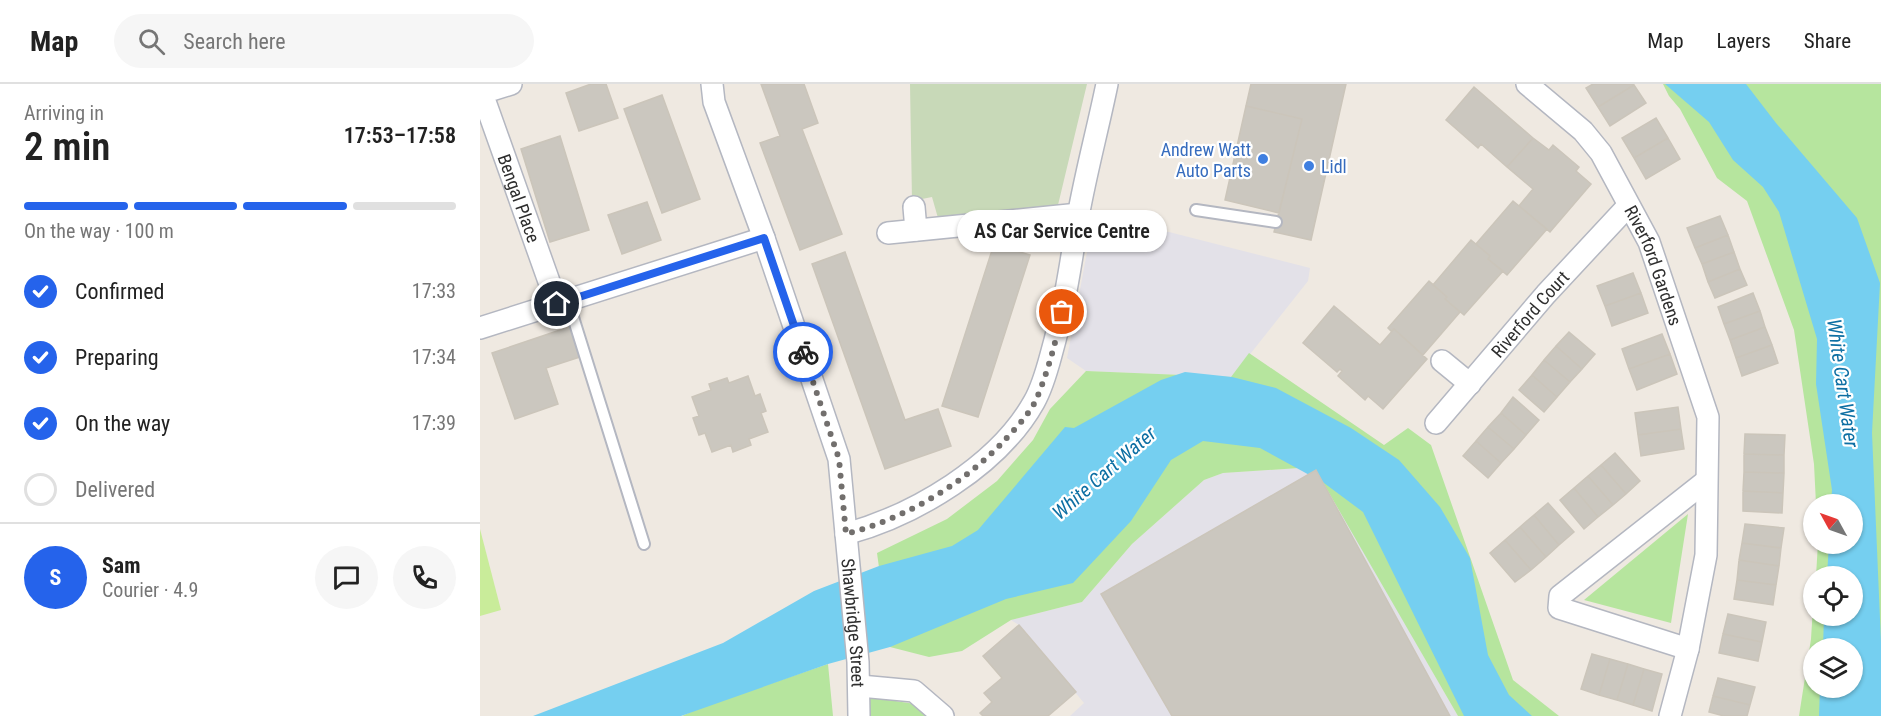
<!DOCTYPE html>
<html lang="en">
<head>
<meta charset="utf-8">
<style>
  :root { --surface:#fff; --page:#f6f6f6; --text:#222; --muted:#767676; --line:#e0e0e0; --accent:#2563eb }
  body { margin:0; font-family:"Roboto Condensed",sans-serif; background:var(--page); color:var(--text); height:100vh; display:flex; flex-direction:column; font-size:22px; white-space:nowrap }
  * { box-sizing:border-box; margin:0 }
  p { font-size:20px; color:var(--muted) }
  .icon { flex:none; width:33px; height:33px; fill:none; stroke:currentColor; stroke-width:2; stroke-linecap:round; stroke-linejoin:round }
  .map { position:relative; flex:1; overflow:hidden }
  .panel { display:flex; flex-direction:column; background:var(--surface); width:480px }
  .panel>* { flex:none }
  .needle { width:39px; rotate:310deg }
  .tools { position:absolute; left:1323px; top:410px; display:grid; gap:12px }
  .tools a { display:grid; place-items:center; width:60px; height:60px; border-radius:50%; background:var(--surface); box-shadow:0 2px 4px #0004; font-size:30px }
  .pin { position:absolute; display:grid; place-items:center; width:51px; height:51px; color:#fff; margin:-26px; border:3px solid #fff; border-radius:50%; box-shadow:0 2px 6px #0007 }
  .courier { position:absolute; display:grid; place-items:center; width:60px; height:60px; margin:-30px; border:4px solid #2563eb; border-radius:50%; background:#fff; color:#222; box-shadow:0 2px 8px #0007 }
  .bubble { position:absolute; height:42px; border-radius:21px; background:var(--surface); box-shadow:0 2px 4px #0004; font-size:20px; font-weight:600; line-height:42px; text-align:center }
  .overview em { font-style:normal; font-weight:600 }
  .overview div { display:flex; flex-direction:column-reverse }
  .overview { display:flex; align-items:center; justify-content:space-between; height:102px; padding:0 24px }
  h1 { font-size:39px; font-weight:600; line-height:45px }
  .bar { display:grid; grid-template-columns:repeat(4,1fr); gap:9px 6px; align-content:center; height:72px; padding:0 24px }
  .bar i { height:8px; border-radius:4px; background:var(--line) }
  .bar .current { background:var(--accent) }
  .bar p { grid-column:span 4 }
  .line { display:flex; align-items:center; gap:15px; padding:0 24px; border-top:2px solid var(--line) }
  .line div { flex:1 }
  .round { display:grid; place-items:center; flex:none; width:63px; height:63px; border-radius:32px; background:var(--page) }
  ol { padding:0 24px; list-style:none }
  li { display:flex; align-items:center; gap:18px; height:66px }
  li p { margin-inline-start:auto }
  li .icon { padding:6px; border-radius:50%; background:var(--accent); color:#fff; stroke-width:4 }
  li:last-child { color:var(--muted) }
  li i { width:33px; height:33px; border:3px solid var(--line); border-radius:50% }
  header { display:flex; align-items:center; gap:36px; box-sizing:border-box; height:84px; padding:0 30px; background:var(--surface); border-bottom:2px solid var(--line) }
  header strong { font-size:28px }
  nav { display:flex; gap:33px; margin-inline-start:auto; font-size:21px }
  .search { width:420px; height:54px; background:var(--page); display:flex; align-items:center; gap:15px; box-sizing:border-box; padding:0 21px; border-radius:33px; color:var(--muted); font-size:22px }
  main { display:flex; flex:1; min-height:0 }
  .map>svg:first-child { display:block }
</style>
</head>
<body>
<header>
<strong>Map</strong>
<div class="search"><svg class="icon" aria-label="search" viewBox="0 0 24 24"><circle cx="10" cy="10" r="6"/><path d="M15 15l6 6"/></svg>Search here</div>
<nav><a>Map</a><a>Layers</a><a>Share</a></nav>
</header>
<main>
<section class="panel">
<div class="overview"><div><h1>2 min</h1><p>Arriving in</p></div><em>17:53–17:58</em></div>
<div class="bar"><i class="current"></i><i class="current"></i><i class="current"></i><i></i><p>On the way · 100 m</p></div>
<ol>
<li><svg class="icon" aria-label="check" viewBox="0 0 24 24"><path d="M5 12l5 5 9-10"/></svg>Confirmed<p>17:33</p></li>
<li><svg class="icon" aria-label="check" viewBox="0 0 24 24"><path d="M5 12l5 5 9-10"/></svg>Preparing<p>17:34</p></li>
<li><svg class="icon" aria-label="check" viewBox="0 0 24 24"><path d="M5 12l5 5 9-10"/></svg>On the way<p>17:39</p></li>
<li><i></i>Delivered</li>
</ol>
<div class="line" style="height:108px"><b class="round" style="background:var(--accent);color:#fff">S</b><div><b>Sam</b><p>Courier · 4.9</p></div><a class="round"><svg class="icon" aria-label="chat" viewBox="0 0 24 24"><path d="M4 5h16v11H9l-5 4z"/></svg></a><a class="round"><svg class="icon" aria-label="phone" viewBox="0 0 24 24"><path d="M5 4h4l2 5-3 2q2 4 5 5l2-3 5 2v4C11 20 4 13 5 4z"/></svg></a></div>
</section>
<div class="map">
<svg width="1401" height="632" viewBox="0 0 1401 632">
  <rect width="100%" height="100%" fill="#efe9e1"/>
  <path fill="#e3e1e8" d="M612,142L689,148L830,184L828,197L752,293L606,287L587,274Z
    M835,383L978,632H590L604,619L539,541L531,536L602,518L652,460L724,396L743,389Z"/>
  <path fill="#b6e59e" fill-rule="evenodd" d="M1183,0H1401V632H1319L1331,555L1333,522L1334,531H1372V492H1336L1338,459H1372V420H1336L1334,380L1314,246L1267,117L1237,94L1200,25L1189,12ZM1334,564H1372V603H1334Z
    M769,269L904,361L928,344L951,361L1033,596L1079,632H978L834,383L743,389L724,396L652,460L602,518L531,536L482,567L449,573L410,563L397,469L467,435L517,397L553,356L570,325L606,287L751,293Z
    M1208,430L1191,539L1104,516Z
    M348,580L353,632H202L219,624Z
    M389,613L435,620L449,632H388Z"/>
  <path fill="#c8d9b8" d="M430,0H607L578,121L458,134L452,113L432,117Z"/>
  <path fill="#c9ec9a" d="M0,445L21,526L0,532Z"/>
  <path fill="#75cff0" d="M1185,0H1266L1296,39L1377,134L1400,199L1392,349L1401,558V632H1339L1340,603H1372V564H1343L1344,531H1372V492H1347L1349,459H1372V420H1351L1352,406L1336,300L1337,255L1299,128L1283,103L1253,76L1229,38Z
    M705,288L752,293L796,304L871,344L919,376L960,423L990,474L1008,571L1029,611L1052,632H984L883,428L844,399L780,364L723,357L691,376L651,437L593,499L526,515L410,563L348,580L201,632H53L243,559L334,507L399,482L472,462L498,446L585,343L594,344L681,296Z"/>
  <path fill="#cbc7bf" stroke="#cbc5ba" stroke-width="1.5" d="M111,0H126L138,34L99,47L86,9Z
    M281,0H324L338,39L322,45L362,150L320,166L280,59L300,52Z
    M771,0H866L831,156L794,148L822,35L766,22Z
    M1113,0H1153L1154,1L1118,23L1106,4Z
    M1154,1L1166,19L1130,42L1118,23Z
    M994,3L1053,54L1027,83L1001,60L998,64L966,36Z
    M182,11L220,115L182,129L144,25Z
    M766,22L822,35L799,129L745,116Z
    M1176,34L1188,54L1154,74L1142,54Z
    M80,52L109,146L70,158L41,65Z
    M1053,54L1069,66L1073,61L1099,83L1096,87L1111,100L1070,148L1039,122L1053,105L1027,83Z
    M1188,54L1200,75L1166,95L1154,74Z
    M1033,117L1067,145L1027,191L1008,175L1010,172L996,160Z
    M167,118L181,156L142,170L128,131Z
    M1240,132L1248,151L1215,164L1207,144Z
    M1248,151L1254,168L1222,180L1215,164Z
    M991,156L1010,172L1008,175L1023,187L984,231L965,215L967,213L953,201Z
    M514,160L550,171L498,333L462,322Z
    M365,168L425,336L458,325L471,362L405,385L332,180Z
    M1254,168L1260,185L1228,198L1222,180Z
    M1260,185L1267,201L1235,214L1228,198Z
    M1153,189L1161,209L1125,222L1117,202Z
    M949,197L967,213L965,215L980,228L943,271L914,245L911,247L908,244Z
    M1161,209L1168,229L1132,242L1125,222Z
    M1273,209L1280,227L1244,240L1238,223Z
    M854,222L900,261L914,245L947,275L903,325L888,312L885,316L858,292L862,287L860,285L857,288L823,259Z
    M1280,227L1285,243L1250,256L1244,240Z
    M92,242L103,272L66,284L78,320L35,335L12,269Z
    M1285,243L1292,261L1256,274L1250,256Z
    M1089,248L1115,270L1102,285L1076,262Z
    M1182,250L1190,270L1149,285L1142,265Z
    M1292,261L1298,279L1262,292L1256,274Z
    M1076,262L1102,285L1090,298L1064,276Z
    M1190,270L1197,290L1157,306L1149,285Z
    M1064,276L1090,298L1077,313L1052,291Z
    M1052,291L1077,313L1064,328L1039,306Z
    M268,292L275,312L280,310L286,327L281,329L288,348L269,355L271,361L253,368L251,361L232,368L225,349L219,351L213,334L219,332L212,313L231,306L229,300L247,294L249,299Z
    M1033,313L1059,336L1046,351L1021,329Z
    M1198,323L1201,345L1158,351L1155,329Z
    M1021,329L1046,351L1034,365L1008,343Z
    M1008,343L1034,365L1021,379L996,357Z
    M1201,345L1204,365L1161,372L1158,351Z
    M1265,350L1305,351L1304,371L1264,370Z
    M996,357L1021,379L1008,394L983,372Z
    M1135,369L1160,397L1146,410L1121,381Z
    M1264,370L1304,371V389L1264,388Z
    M1121,381L1146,410L1133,421L1108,392Z
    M836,386L970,632H692L621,510Z
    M1264,388L1304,389L1303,409L1263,407Z
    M1108,392L1133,421L1118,433L1094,404Z
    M1094,404L1118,433L1104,445L1080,416Z
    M1263,407L1303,409L1302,429L1263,427Z
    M1068,419L1094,448L1079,461L1054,431Z
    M1054,431L1079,461L1066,473L1040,443Z
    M1265,440L1304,444L1301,464L1262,459Z
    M1040,443L1066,473L1051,486L1025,456Z
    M1025,456L1051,486L1035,498L1010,469Z
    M1262,459L1301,464L1299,482L1259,476Z
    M1259,476L1299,482L1296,501L1257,496Z
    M1257,496L1296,501L1293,521L1254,515Z
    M1248,530L1286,538L1282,558L1243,550Z
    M539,541L596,608L568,632H503L500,629L512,618L504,609L522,594L503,572Z
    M1243,550L1282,558L1278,577L1239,569Z
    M1112,570L1130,575L1119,611L1101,605Z
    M1130,575L1148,580L1137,616L1119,611Z
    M1148,580L1164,585L1153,621L1137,616Z
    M1164,585L1182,590L1172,627L1153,621Z
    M1238,594L1275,603L1270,621L1233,612Z
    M1233,612L1270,621L1267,632H1244L1229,628Z"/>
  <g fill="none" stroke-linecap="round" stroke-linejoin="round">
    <defs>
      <path id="lane" d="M716,126L796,138
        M88,217L164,460"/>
      <g id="street">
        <path id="s1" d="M31,0L2,9L77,220"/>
        <path id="s2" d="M232,0L234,18L284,154L359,375L378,578L379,632"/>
        <path id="s3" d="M1047,0L1103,47L1121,69L1169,158L1228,333L1226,471L1208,565L1190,632"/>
        <path d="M434,123L436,146"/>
        <path d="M408,149L599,130"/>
        <path d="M0,244L284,154"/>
        <path d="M962,277L990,300"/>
        <path id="s4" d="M956,339L1066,210L1148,122"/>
        <path d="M366,450C435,431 518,382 554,318C562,304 567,286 571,271C584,225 591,180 598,133C606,88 618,44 627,0"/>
        <path d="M1208,565L1079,524L1080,512L1226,397"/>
        <path d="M380,602L434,607L463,632"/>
      </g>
    </defs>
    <use href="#lane" stroke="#b4b7c1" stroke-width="14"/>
    <use href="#street" stroke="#b4b7c1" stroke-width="24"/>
    <use href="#lane" stroke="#fff" stroke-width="10"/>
    <use href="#street" stroke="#fff" stroke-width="21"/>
  </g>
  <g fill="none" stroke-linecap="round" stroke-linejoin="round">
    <path stroke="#726f6d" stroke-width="6" stroke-dasharray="0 10.8" d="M323,268L359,375L366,450C425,434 479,403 522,359C534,346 548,332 556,316C568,288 576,257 582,228"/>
    <path stroke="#2563eb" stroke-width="8" d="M77,220L284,154L323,268"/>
  </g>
  <g fill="#3f7fe0" stroke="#fff" stroke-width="2">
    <circle cx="783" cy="75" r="6"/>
    <circle cx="829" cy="82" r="6"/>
  </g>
  <g text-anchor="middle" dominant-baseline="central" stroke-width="4.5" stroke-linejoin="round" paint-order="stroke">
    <g font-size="18" fill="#366cbe" stroke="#fff" text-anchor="end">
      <text x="771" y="65">Andrew Watt<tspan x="771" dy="21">Auto Parts</tspan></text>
      <text x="841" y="82" text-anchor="start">Lidl</text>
    </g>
    <g font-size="18" fill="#2e2e2e" stroke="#fff">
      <text stroke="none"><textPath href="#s1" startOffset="142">Bengal Place</textPath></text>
      <text stroke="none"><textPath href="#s3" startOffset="226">Riverford Gardens</textPath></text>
      <text stroke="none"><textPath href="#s4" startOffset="144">Riverford Court</textPath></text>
      <text stroke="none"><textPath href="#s2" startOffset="561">Shawbridge Street</textPath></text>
    </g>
    <g font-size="20" font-style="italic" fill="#0d6fa3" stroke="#fff">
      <text transform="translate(1363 299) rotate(82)">White Cart Water</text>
      <text transform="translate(624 389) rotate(-41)">White Cart Water</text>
    </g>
  </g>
</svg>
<div class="tools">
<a><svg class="needle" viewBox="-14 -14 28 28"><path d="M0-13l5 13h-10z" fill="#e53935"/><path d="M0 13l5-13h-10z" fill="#767676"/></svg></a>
<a><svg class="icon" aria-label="locate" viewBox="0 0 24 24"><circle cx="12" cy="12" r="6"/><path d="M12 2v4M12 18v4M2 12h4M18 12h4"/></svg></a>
<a><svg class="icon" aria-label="layers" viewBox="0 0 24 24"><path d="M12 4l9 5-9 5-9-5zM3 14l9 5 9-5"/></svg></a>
</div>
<div class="pin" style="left:582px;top:228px;background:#ea580c"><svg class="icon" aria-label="bag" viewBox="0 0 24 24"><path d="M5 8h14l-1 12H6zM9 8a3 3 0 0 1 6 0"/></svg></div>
<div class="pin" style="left:77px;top:220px;background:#1f2937"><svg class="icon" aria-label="home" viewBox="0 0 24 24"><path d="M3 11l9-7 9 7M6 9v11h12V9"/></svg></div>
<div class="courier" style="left:323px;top:268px"><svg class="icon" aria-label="bike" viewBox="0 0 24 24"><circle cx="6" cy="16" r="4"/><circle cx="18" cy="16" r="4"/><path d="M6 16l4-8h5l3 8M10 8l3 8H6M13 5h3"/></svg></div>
<div class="bubble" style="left:477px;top:126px;width:210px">AS Car Service Centre</div>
</div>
</main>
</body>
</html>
